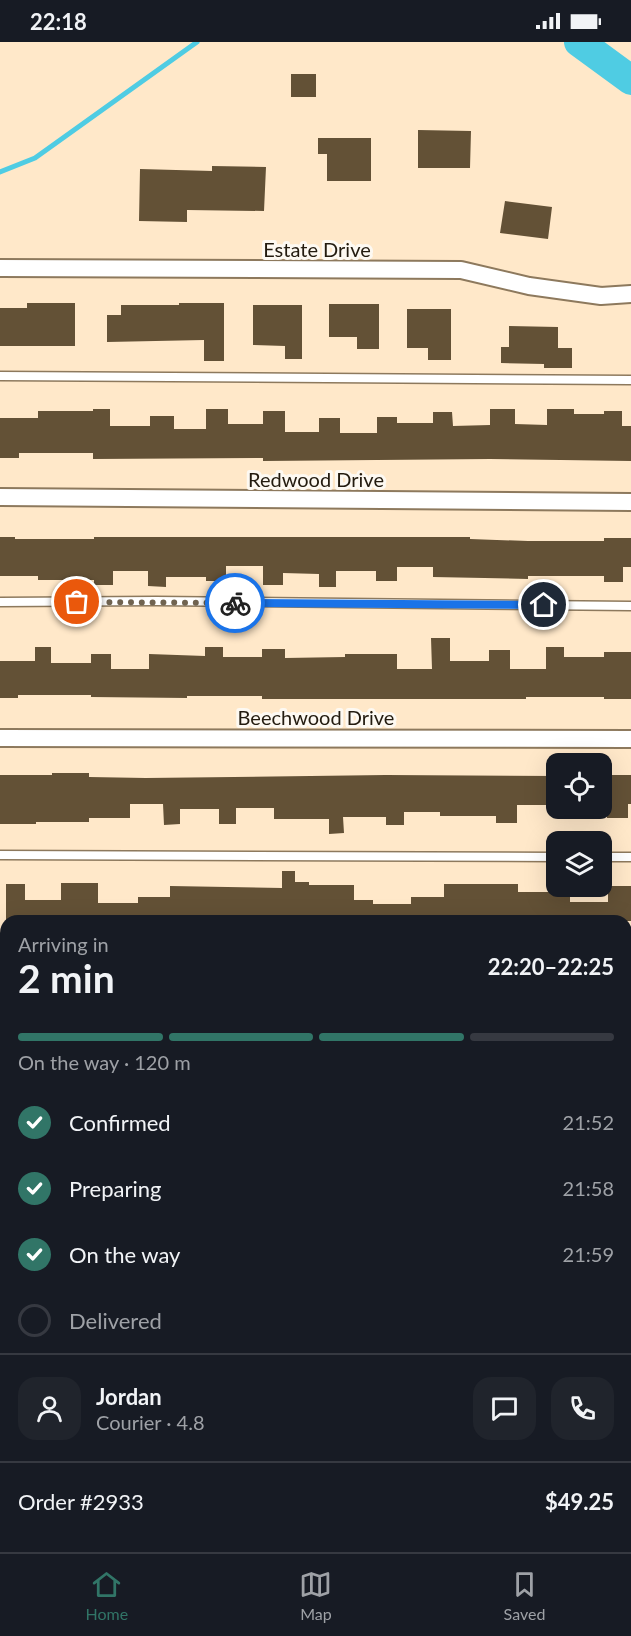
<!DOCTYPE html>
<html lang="en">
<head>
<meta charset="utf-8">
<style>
  :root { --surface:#171b24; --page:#20242c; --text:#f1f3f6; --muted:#9ea1a6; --line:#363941; --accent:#317567 }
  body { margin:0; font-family:Lato,sans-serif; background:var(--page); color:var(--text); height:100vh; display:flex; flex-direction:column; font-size:22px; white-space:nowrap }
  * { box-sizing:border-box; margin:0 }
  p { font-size:20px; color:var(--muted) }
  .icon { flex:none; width:33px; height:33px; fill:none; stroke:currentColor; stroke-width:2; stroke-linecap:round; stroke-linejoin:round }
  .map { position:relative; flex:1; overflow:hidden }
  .side { position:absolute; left:0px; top:873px; width:632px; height:638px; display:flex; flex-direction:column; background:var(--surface); border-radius:18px 18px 0 0; box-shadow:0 6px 24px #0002 }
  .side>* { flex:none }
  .tools { position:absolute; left:546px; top:711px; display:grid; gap:12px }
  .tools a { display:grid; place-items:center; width:66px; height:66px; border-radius:12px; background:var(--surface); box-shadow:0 6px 24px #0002; font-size:30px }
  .pin { position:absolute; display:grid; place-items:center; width:51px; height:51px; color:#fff; margin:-26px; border:3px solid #fff; border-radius:50%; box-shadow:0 2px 6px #0007 }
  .courier { position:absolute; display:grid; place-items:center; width:60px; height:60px; margin:-30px; border:4px solid #1a73e8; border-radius:50%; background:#fff; color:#222; box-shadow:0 2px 8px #0007 }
  .headline em { font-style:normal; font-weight:700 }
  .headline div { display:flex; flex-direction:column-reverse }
  .headline { display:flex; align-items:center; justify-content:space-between; height:102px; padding:0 18px }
  h1 { font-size:39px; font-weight:700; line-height:45px }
  .bar { display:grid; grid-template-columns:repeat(4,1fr); gap:9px 6px; align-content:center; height:72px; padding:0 18px }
  .bar i { height:8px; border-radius:4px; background:var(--line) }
  .bar .current { background:var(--accent) }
  .bar p { grid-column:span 4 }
  .line { display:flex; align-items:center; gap:15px; padding:0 18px; border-top:2px solid var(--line) }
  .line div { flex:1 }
  .round { display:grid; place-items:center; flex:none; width:63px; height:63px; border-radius:18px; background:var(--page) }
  ol { padding:0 18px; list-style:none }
  li { display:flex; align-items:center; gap:18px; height:66px }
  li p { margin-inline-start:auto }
  li .icon { padding:6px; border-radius:50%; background:var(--accent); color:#fff; stroke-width:4 }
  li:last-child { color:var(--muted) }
  li i { width:33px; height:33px; border:3px solid var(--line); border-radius:50% }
  .status { display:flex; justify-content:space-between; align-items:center; height:42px; padding:0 30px; background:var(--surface); direction:ltr }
  .status svg { height:16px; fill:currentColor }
  .dock { display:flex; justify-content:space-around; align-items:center; height:84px; border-top:2px solid var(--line); background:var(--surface); font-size:16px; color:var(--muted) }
  .dock a { display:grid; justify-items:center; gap:3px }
  .dock .current { color:var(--accent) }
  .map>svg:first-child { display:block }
</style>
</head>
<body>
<div class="status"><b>22:18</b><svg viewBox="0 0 49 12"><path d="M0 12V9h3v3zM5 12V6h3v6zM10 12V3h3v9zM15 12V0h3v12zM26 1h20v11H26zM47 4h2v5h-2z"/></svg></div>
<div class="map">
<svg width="631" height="1510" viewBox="0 0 631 1510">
  <rect width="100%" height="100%" fill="#ffe8c9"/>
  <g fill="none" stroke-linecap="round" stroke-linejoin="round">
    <path stroke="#4fcce3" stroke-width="5" d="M0,130L35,116L197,0"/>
    <path stroke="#4fcce3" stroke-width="30" d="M579,0L631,38"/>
  </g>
  <path fill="#635136" d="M291,32H316V55H291Z
    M418,88L471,89L470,126H418Z
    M318,96H371V139H327V112H318Z
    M212,124L266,125L264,169L187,168V180L139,179L140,127L212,129Z
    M505,159L552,165L548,197L500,191Z
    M27,261H75V304H0V266H27Z
    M179,261H224V319H204V298L107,300V273H121V263H179Z
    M329,262H379V307H357V295H329Z
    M253,263H302V317H285V304L253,303Z
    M407,267H451V318H428V306H407Z
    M509,284L558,285V306H572V326H544V322L501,321V305H509Z
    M93,367H110V384H150V374H174V387H206V367H228V382H263V369H285V390H319V376H340V391H377V375H397V381H433V370H452L453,384L490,383V367H515V382L547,383V367H574V372H604V369H622V384H631V419L490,417L263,419V416L93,417V411H19V416H0V376H38V369H93Z
    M0,495H15V497H94V495H470V497L528,499H604V496H631V525H623V540H604V534H528V537L433,535V525H397V539H376V529H336V545H319V532L283,531V543H263V524H226V539H206V535H166V545L148,544V529H113V543H94V538H38V534H0Z
    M431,596H450V619H489V608H510V627H546V605H564V615H604V610H631V657H604V655H526V657H262V654H187V656L91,655V653H18V656H0V619H35V605H51V621H91V612H111V627H149V612L205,614V605H223V615H262V607H285V616L345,615V612H397V627H432Z
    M52,731H89V735L146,736L386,733L556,734V763H517V781H496V774H440V770H404V783H386V775H343L344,791L329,792V777H274V766H236V782H219V767H180V782L164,783L163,762H130V776H89V780H36V782H0V733H52Z
    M607,733H631V762H628V776H607Z
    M282,829H295V840H309V843H354V858H373V862H411V855H444V842H518V850H552V844H570V860H608V844H631V879H6V842H25V858H61V841H98V861H138V855H170V844L282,846Z"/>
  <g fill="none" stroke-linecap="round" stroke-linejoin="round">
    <defs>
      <path id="lane" d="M0,334L631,338
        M0,560L156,559L631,564
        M0,813L556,815
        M602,815H631
        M0,1048H6
        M626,1051H631"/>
      <path id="street" d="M0,226L461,228L529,244L601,254L631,252
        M0,455L631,460
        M0,696L631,697
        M0,933L6,934
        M626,937H631
        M626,1200L631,1204
        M0,1283H6
        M626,1473L631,1477"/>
    </defs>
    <use href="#lane" stroke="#8d795d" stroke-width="11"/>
    <use href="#street" stroke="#8d795d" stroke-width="20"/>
    <use href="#lane" stroke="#fff" stroke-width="8"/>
    <use href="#street" stroke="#fff" stroke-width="16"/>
  </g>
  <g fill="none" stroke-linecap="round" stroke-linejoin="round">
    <path stroke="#706350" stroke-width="6" stroke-dasharray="0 10.8" d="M77,560L235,561"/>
    <path stroke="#1a73e8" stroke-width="8" d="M235,561L544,563"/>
  </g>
  <g text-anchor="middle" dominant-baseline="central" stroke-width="6" stroke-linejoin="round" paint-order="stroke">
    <g font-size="20" fill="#231b0f" stroke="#fdf9f2">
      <text x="317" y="207">Estate Drive</text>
      <text x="316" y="437">Redwood Drive</text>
      <text x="316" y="675">Beechwood Drive</text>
    </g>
  </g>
</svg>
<div class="tools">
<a><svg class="icon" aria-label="locate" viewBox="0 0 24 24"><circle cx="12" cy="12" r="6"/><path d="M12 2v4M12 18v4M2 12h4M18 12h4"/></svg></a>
<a><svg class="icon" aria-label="layers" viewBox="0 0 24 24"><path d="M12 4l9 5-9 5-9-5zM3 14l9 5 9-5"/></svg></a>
</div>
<div class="pin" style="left:77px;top:560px;background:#ea580c"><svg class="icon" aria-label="bag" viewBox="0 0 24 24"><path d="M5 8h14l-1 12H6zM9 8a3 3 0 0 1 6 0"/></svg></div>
<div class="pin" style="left:544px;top:563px;background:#1f2937"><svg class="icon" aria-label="home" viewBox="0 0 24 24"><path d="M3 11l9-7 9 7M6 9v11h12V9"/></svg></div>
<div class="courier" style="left:235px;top:561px"><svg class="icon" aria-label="bike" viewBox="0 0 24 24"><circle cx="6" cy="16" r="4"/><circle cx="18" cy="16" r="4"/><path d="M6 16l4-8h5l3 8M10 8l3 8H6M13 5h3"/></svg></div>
<section class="side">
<div class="headline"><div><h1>2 min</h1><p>Arriving in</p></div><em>22:20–22:25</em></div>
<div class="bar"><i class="current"></i><i class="current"></i><i class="current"></i><i></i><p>On the way · 120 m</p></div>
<ol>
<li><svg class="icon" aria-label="check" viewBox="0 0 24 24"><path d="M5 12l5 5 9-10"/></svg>Confirmed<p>21:52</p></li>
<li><svg class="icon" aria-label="check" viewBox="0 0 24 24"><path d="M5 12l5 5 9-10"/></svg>Preparing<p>21:58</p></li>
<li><svg class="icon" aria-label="check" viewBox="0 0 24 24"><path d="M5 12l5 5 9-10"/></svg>On the way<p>21:59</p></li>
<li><i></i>Delivered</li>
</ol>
<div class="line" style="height:108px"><a class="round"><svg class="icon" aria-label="person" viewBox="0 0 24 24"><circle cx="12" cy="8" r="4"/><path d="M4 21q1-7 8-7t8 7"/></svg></a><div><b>Jordan</b><p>Courier · 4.8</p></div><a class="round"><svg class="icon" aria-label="chat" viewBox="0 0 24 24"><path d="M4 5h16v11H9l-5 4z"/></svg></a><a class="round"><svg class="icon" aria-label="phone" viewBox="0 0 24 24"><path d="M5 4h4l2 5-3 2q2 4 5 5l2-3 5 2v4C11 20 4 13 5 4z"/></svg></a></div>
<div class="line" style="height:78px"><div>Order #2933</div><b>$49.25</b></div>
</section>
</div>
<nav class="dock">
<a class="current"><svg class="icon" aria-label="home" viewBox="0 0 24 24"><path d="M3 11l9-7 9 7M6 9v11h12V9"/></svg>Home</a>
<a><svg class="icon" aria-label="map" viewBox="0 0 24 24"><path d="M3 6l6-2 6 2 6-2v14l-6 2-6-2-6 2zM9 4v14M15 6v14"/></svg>Map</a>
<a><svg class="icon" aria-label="saved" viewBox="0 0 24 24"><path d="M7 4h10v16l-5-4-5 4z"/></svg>Saved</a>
</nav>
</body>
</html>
